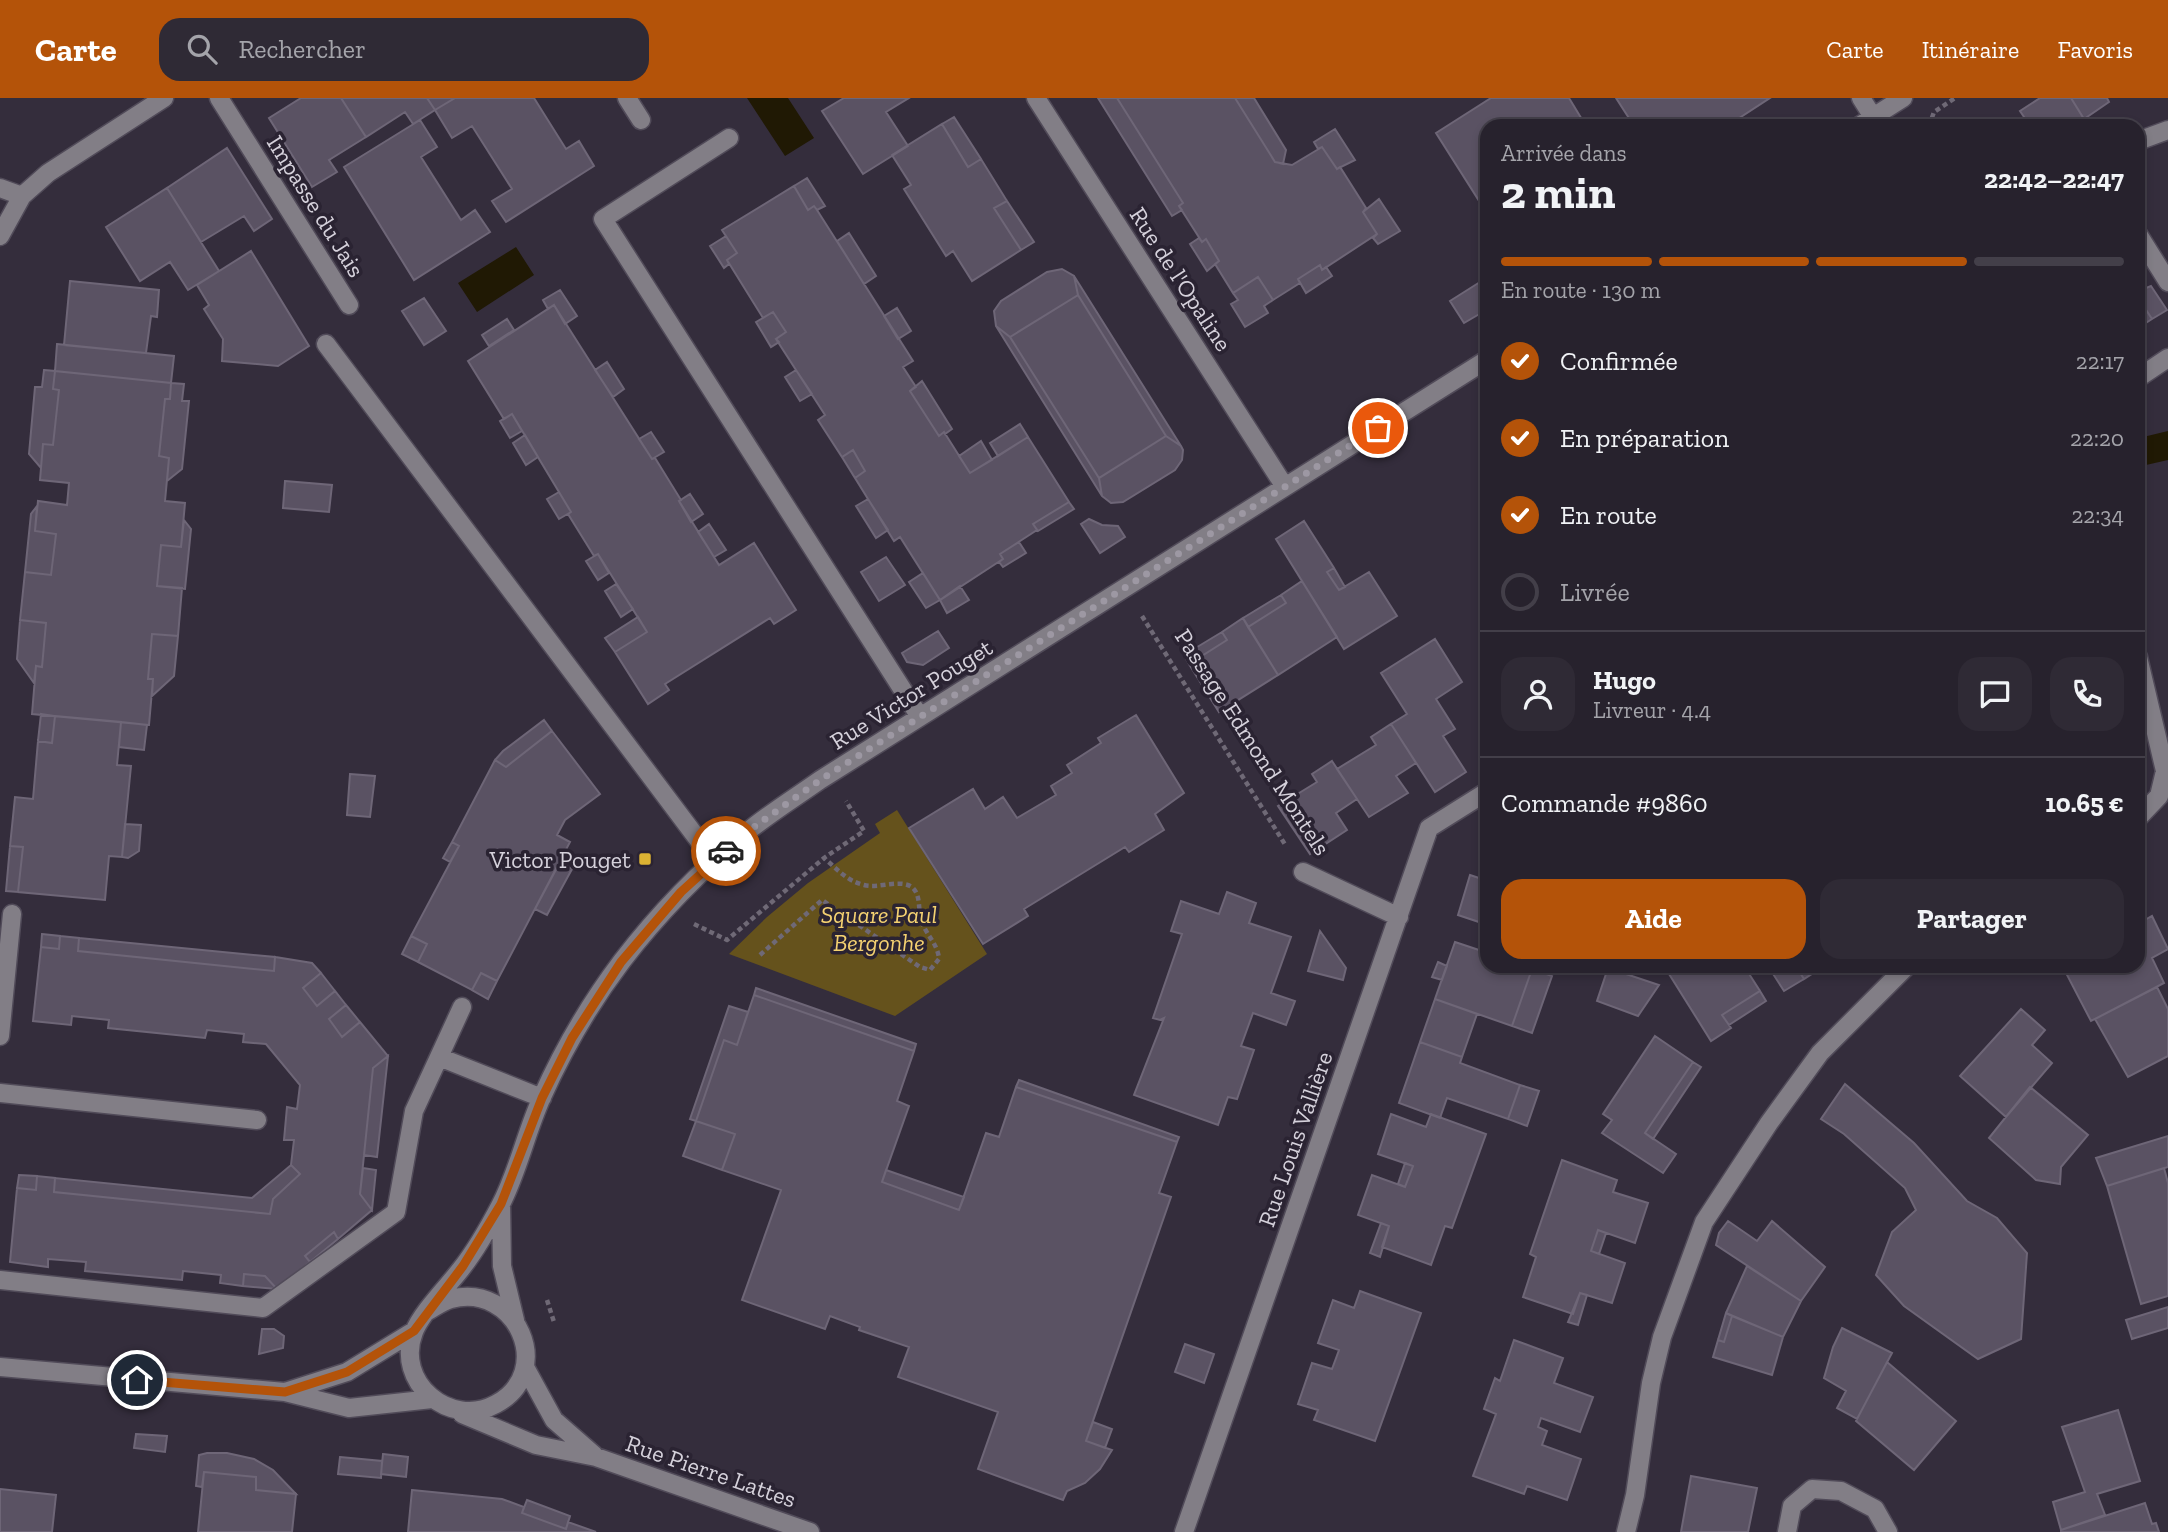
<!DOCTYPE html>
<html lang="fr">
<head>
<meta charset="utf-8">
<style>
  :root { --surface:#27222d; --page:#2f2a35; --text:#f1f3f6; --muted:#a4a4aa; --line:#433f49; --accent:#b45309 }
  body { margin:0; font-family:"Zilla Slab",serif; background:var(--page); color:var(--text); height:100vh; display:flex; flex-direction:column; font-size:26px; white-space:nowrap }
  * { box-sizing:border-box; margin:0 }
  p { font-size:23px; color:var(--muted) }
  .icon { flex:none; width:38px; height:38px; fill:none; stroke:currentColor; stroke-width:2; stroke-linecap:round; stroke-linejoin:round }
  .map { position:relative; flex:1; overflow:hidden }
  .sheet { position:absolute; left:1480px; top:21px; width:665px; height:854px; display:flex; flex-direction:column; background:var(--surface); border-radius:21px; box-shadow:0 4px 10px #0003,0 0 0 2px var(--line) }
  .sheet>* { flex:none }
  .pin { position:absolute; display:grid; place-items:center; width:60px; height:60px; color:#fff; margin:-30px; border:4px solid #fff; border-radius:50%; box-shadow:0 2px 7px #0007 }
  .courier { position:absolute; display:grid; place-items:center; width:70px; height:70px; margin:-35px; border:5px solid #b45309; border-radius:50%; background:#fff; color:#222; box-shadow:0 2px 9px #0007 }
  .head em { font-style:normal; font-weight:700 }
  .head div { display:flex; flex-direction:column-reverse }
  .head { display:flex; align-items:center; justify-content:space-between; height:119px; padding:0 21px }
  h1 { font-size:46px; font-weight:700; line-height:52px }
  .bar { display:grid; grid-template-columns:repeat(4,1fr); gap:10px 7px; align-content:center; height:84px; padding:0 21px }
  .bar i { height:9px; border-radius:5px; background:var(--line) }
  .bar .current { background:var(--accent) }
  .bar p { grid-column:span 4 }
  .line { display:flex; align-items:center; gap:18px; padding:0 21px; border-top:2px solid var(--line) }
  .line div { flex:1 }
  .round { display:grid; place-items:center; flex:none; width:74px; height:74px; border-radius:21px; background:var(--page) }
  ol { padding:0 21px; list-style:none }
  li { display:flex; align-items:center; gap:21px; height:77px }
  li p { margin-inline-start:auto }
  li .icon { padding:7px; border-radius:50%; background:var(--accent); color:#fff; stroke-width:4 }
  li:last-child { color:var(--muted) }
  li i { width:38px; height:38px; border:4px solid var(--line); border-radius:50% }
  .action { display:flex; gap:14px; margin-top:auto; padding:14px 21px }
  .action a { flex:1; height:80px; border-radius:21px; background:var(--accent); color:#fff; font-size:28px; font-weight:700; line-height:80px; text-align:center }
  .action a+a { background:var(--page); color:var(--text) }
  header { display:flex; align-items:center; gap:42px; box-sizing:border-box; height:98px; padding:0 35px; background:var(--accent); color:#fff }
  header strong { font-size:33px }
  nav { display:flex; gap:38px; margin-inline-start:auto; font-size:24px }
  .search { width:490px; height:63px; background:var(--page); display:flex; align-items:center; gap:18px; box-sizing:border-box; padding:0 24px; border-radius:21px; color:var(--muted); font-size:26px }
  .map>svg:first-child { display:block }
</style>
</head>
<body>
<header>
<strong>Carte</strong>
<div class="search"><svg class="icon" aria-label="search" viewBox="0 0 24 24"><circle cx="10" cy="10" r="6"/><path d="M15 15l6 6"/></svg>Rechercher</div>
<nav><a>Carte</a><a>Itinéraire</a><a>Favoris</a></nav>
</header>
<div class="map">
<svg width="2168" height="1434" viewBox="0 0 2168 1434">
  <rect width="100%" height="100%" fill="#342d3c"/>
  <path fill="#65521c" d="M897,712L987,856L895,918L729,856L767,819L808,785L880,735L875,726Z"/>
  <path fill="#201904" d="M747,0H788L814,40L785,58Z
    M516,149L534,177L477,214L458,185Z
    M2168,333V362L2146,367L2139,340Z"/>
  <path fill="#5a5263" stroke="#6e6677" stroke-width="2" d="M301,0H341L366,39L329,62L337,74L312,89L269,20Z
    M341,0H427L435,12L413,26L405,14L366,39Z
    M427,0H455L435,12Z
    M455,0H534L566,51L579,43L594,68L506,124L492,103L512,91L472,28L452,40L435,12Z
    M844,0H909L886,14L908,48L863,76L822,13Z
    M1098,0H1117L1183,105L1179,108L1182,112L1172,118Z
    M1117,0H1235L1275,64L1292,67L1322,49L1337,71L1340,69L1366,110L1363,114L1377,136L1322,172L1320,167L1298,181L1300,185L1273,202L1258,179L1233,195L1215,166L1219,163L1206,141L1202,144L1179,108L1183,105Z
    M1235,0H1254L1286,52L1283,66L1275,64Z
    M1491,0H1569L1586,28H1488V117L1436,35Z
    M1616,0H1770L1727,28H1634Z
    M2040,0H2071L2084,21L2072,28H2010L2024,19L2020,13Z
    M2071,0H2107L2109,4L2084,21Z
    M954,19L981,61L968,69L942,26Z
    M420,22L437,49L421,59L461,122L475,112L490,134L414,182L344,69Z
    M942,26L968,69L981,61L1007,103L994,110L1021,152L972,183L953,153L946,158L904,91L911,87L892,57Z
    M1335,31L1355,62L1337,71L1322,49L1318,51L1314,44Z
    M227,50L272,121L254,133L244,118L201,144L167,90Z
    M807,80L825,108L817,112L814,108L808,112L794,88Z
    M794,88L808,112L814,108L817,112L913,263L903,269L916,289L910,293L939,338L944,334L970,375L1028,339L1069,404L1033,426L1037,432L1000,456L1003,461L940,502L900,439L894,443L855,380L865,373L853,352L842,359L818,322L825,317L776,241L786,234L773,214L763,220L727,162L737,155L722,132Z
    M167,90L219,173L188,192L170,164L140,183L106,129Z
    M1379,101L1400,133L1378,146L1373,140L1377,136L1363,114Z
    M1007,103L1034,144L1021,152L994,110Z
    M849,135L876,178L864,186L837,143Z
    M726,138L737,155L727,162L729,166L724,170L710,148Z
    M1199,140L1202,144L1206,141L1219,163L1207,173L1190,146Z
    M251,153L309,248L278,268L222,263L223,241L204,211L209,207L197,187Z
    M1320,167L1322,172L1326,169L1332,178L1306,195L1298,181Z
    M1062,171L1074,178L1078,197L1010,239L996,228L994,213L1001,203L1047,174Z
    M1074,178L1181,348L1166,338L1078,197Z
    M1258,179L1273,202L1264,208L1268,215L1245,229L1231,206L1238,202L1233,195Z
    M70,183L159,192L157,219L151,218L146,255L64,247Z
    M1480,184L1488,195V211L1464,225L1450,203Z
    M2138,187L2145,197L2139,201L2152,221L2138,230Z
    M2151,188L2167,212L2152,221L2139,201L2145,197L2141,192Z
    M560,192L577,218L565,226L554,207L548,211L543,202Z
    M1078,197L1166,338L1099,380L1010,239Z
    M424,200L446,233L424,247L402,213Z
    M554,207L652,361L655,360L681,402L679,403L719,467L754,445L796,512L774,526L770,520L665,586L669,592L648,606L615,554L647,534L598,456L594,458L568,416L571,414L512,316L504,321L468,263Z
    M897,210L911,233L898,241L884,218Z
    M773,214L786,234L776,241L779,244L771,249L756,224Z
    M507,221L514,232L489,248L482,237Z
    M996,228L1010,239L1099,380L1102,398Z
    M57,246L174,258L171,285L55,273Z
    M607,264L624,291L613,299L595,272Z
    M44,272L55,273L53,291L59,292L53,347L43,346L41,370L29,356L35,289H42Z
    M796,272L812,296L800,303L785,279Z
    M55,273L171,285L170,301H165L159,358L169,360L165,403L185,405L181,449L161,447L157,488L182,490L178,538L152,536L148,581H153L149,627L32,616L36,568L42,569L46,525L20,522L25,474L51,477L56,436L35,433L38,403L67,407L69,385L40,382L43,346L53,347L59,292L53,291Z
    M922,283L952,331L945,336L944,334L939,338L910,293Z
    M171,285L184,286L182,303H189L182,371L167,383L169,360L159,358L165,301H170Z
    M512,316L522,333L510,340L500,323Z
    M1020,326L1028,339L998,358L990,345Z
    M651,334L664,354L652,361L639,341Z
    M525,337L538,359L526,367L513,345Z
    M1166,338L1181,348L1183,352L1182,362L1175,372L1123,404L1111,405L1102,398L1099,380Z
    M981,343L992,362L970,375L959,358Z
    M853,352L865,373L855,380L842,359Z
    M285,383L332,387L329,414L283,410Z
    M559,394L571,414L559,421L547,401Z
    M690,396L703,416L691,424L679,403Z
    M868,401L888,432L876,440L856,408Z
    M1069,404L1074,411L1038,433L1033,426Z
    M37,408L35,433L56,436L51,477L25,474L31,416Z
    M1089,421L1102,427L1118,428L1125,439L1100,455L1081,426Z
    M184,422L191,431L185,491L157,488L161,447L181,449Z
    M1304,423L1334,470L1327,474L1339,492L1369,474L1397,518L1344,551L1276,441Z
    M709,426L726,452L714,459L698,434Z
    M1019,444L1026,455L1003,469L999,464L1003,461L1000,456Z
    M598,456L609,475L598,482L586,463Z
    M886,459L905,487L879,503L861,474Z
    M1334,470L1345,489L1339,492L1327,474Z
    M923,475L940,502L926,510L909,484Z
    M1302,483L1337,539L1278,577L1248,529L1286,505L1281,497Z
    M616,486L633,511L621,519L605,493Z
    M960,488L969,502L947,515L940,502Z
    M1281,497L1286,505L1248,529L1243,520Z
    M638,519L647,534L615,554L605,540Z
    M1243,520L1278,577L1219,614L1189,566L1227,542L1222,534Z
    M20,522L46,525L42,569L36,568L34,585L17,561Z
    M938,533L949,550L923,567L907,564L902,555Z
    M1222,534L1227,542L1189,566L1184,557Z
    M152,536L178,538L174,578L152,598L153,581H148Z
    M1435,541L1462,584L1436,601L1455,631L1443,638L1466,674L1435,694L1391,626L1407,616L1381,575Z
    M41,616L55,618L52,645L38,643Z
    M1136,617L1184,695L1155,716L1164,732L1129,754L1125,749L1024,811L1028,818L983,846L909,730L973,691L985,711L1003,699L1017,720L1056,697L1051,688L1072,675L1067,667L1101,645L1098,640Z
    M55,618L121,624L117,667L131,668L122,759L109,758L105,802L18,794L23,749L10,748L15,699L33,701L38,643L52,645Z
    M544,622L552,633L506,669L495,662L503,653Z
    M121,624L147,627L144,652L119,649Z
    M1391,626L1416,665L1396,678L1408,695L1369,719L1337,671L1376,647L1371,639Z
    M552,633L600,696L565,722L557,737L570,744L497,883L481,875L472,892L418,864L427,846L411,838L459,748L452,744L495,662L506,669Z
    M1332,663L1357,701L1336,715L1347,732L1310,756L1278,708L1317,684L1312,676Z
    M350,676L375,678L370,719L347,717Z
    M125,726L141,727L139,753L128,760L122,759Z
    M452,744L459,748L450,764L443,760Z
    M10,748L23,749L18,794L6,793Z
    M560,764L572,771L547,817L535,811Z
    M1470,777L1488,783V827L1458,817Z
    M1227,794L1256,805L1249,825L1291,839L1271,895L1295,903L1286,927L1253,915L1241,948L1254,952L1237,1001L1228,999L1218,1027L1134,997L1164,920L1160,922L1153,920L1182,836L1171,833L1181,803L1219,816Z
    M2152,818L2168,851L2152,860L2164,885L2091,923L2066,875L2080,868H2138V826Z
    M1320,833L1346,870L1343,882L1308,873Z
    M42,836L60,838L59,851L41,849Z
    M60,838L79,840L78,853L274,873L275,859L312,865L321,875L303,890L317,908L335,893L346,907L329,921L342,939L360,924L388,958L373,970L360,1096L372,1112L338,1141L334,1134L305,1158L310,1164L277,1191L265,1178L244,1176L243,1188L220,1185L221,1177L183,1173L182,1182L85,1173L86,1164L48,1161V1169L10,1164L17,1090L36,1092L37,1078L55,1080L54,1094L270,1116L273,1101L300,1076L291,1067L294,1042H284L287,1009L297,1011L300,987L266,946L243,944L244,936L207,932L205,940L108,930L109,922L72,918L71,927L33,923L41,849L59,851Z
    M411,838L427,846L418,864L402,856Z
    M79,840L275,859L274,873L78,853Z
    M1455,844L1488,855V868H1524L1532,871L1512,928L1435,901Z
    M1438,864L1447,868L1442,882L1432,879Z
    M1664,868H1744L1760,893L1722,917L1731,930L1711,943Z
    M1768,868H1800L1797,870L1804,881L1784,893Z
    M1800,868H1824L1804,881L1797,870Z
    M1608,870L1659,887L1638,918L1597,903Z
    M1532,871L1552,878L1532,935L1512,928Z
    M321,875L335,893L317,908L303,890Z
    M481,875L497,883L488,901L472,892Z
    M2157,889L2168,911V958L2128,979L2095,921Z
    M756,890L916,946L914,953L754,897Z
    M1760,893L1766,903L1729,927L1722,917Z
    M754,897L914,953L897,1003L909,1008L882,1084L959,1112L986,1035L999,1039L1016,989L1177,1044L1159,1095L1171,1099L1086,1343L1112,1352L1100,1371L1085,1385L1067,1393L1063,1402L978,1371L998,1314L898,1279L909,1249L859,1232L860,1229L830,1218L825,1231L742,1202L781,1092L722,1072L735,1036L696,1023L724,942L737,947Z
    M1435,901L1477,916L1462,959L1420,944Z
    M346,907L360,924L342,939L329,921Z
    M729,908L748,914L737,947L724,942L696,1023L690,1021Z
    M2021,911L2045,932L2032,947L2052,965L2006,1019L1960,978Z
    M1655,938L1693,964L1645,1035L1676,1056L1663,1075L1602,1035L1612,1022L1603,1016Z
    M1420,944L1462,959L1460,965L1520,987L1508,1021L1447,1000L1440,1020L1399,1005Z
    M388,958L377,1059L364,1057L373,970Z
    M1693,964L1701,969L1653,1041L1645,1035Z
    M1019,982L1179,1039L1177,1044L1016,989Z
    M1845,986L1914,1045L1967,1103L1997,1120L2027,1155L2021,1241L1978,1261L1904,1208L1876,1177L1892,1134L1916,1112L1905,1090L1844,1036L1821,1021Z
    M1520,987L1539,993L1527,1028L1508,1021Z
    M2030,989L2088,1037L2061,1069L2060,1086L2036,1082L1989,1040Z
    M1391,1016L1426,1029L1431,1016L1486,1036L1452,1130L1445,1128L1431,1167L1382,1149L1389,1128L1358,1117L1372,1077L1405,1089L1413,1068L1378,1056Z
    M696,1023L735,1036L722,1072L683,1058Z
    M2168,1038V1069L2107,1088L2096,1060Z
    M1562,1062L1617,1082L1613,1094L1648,1105L1635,1145L1598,1132L1591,1153L1625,1165L1612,1205L1580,1195L1573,1216L1523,1199L1536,1159L1530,1156Z
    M1405,1065L1413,1068L1405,1089L1398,1086Z
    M291,1067L300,1076L273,1101L270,1116L54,1094L55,1080L252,1100Z
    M363,1070L376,1072L372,1112L360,1096Z
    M2164,1070L2168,1085V1198L2141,1206L2107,1088Z
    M886,1072L964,1099L959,1112L882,1084Z
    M19,1077L37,1078L36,1092L17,1090Z
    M1728,1123L1757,1143L1772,1123L1825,1169L1801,1203L1716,1147L1719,1135Z
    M1381,1125L1389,1128L1380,1159L1370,1155Z
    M1598,1132L1606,1135L1599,1156L1591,1153Z
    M334,1134L338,1141L310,1164L305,1158Z
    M1747,1168L1801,1203L1783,1239L1726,1215Z
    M244,1176L265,1178L277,1191L243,1188Z
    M1360,1193L1421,1215L1375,1343L1314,1322L1318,1312L1298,1306L1312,1265L1332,1271L1339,1252L1318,1245L1333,1202L1354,1210Z
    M1580,1195L1587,1197L1578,1227L1568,1224Z
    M2168,1209V1230L2132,1241L2126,1222Z
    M1726,1215L1732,1218L1724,1244L1718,1242Z
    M1732,1218L1783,1239L1772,1277L1713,1259L1718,1242L1724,1244Z
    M1842,1230L1892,1255L1857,1321L1837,1310L1846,1293L1824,1280L1833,1249Z
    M262,1231H274L284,1238L283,1250L259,1256Z
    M1514,1242L1563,1260L1554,1285L1593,1299L1580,1334L1541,1320L1538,1329L1547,1333L1542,1347L1581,1361L1567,1402L1527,1388L1524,1396L1473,1378L1496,1316L1484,1311L1495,1280L1500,1283Z
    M1185,1246L1214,1256L1204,1285L1175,1274Z
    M1887,1264L1956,1323L1914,1372L1856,1323Z
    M2118,1312L2140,1383L2097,1396L2105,1417L2061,1432L2053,1404L2085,1394L2062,1329Z
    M1093,1324L1112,1331L1105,1350L1086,1343Z
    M136,1336L167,1338L165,1354L134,1350Z
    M207,1355H227L254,1361L273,1372L296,1396L256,1392V1379L204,1374L202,1389L196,1388L199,1357Z
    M383,1356L408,1359L406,1379L381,1376Z
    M340,1359L382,1363L381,1380L338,1376Z
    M204,1374L256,1379V1392L296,1396L292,1434H198Z
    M1691,1378L1757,1390L1748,1434H1681Z
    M0,1391L56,1397L52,1434H0Z
    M412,1392L502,1401L524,1409L522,1415L566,1431L568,1424L596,1434H408Z
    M527,1402L570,1418L566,1431L522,1415Z
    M2145,1405L2152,1426L2156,1425L2159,1434H2061V1432Z"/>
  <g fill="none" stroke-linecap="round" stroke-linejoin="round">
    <defs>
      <path id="minor" d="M219,0L349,207
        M627,0L641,22
        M1036,0L1285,389
        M1861,0L1878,27
        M1859,28L1903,0
        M729,40L603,121L920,619
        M2138,43L2168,32
        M0,90L22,98
        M2138,136L2168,184
        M0,138L22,98L48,75L164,0
        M326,246L715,764
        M2138,280L2168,260
        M2138,559L2165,673L2159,698L2138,720
        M1303,774L1399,819
        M0,938L12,816
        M439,959L462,909
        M0,995L257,1022
        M501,1106L502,1168L515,1222
        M0,1182L263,1210L396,1114L414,1013L439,959L542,1000
        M428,1213C435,1209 443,1203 451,1201C517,1184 556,1274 496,1306C450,1331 394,1284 414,1234C421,1215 448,1188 461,1171C476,1152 489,1129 500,1108C518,1074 526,1034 542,999C563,952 591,904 622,863C658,816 701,772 747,734C770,715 796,699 820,682L1488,261
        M0,1269L285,1294L349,1310L432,1301
        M525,1269L554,1322L594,1357
        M285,1294L347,1274L414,1233
        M462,1316L536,1347L596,1359L810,1434
        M1184,1434L1429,730L1488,693
        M1626,1434L1635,1397L1651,1285L1662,1239L1704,1124L1769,1025L1820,955L1907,868
        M1787,1434L1792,1408L1812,1391L1841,1393L1875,1411L1888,1434"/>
    </defs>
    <use href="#minor" stroke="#514b59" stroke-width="21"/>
    <path stroke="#6f6976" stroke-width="4.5" stroke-dasharray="5 3.5" stroke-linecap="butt" d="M1929,28L1934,14L1955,0
      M1142,518L1286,748
      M694,826L727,842L824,760L864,733L846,703
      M760,857L822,802L920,869L930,872L939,861C938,846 926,837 921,822C918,812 921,798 913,790C902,780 878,791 864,787C847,783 837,771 824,760
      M547,1202L554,1224"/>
    <use href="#minor" stroke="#827e86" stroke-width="18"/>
  </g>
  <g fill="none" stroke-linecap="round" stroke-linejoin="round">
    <path stroke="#9d98a3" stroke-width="7" stroke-dasharray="0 12.6" d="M726,753L747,734L820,682L1378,330"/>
    <path stroke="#b45309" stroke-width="9" d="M137,1282L285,1294L347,1274L414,1233L463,1168L501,1106L542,1000L572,940L621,864L681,794L726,753"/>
  </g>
  <rect fill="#dbb233" stroke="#2a2332" stroke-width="2.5" x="638" y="754" width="14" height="14" rx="3.5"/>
  <g text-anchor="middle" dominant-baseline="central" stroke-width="7" stroke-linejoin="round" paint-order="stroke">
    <g font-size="24" fill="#d5d1db" stroke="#2a2332">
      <text transform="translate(316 108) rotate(58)">Impasse du Jais</text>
      <text transform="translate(1181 181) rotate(57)">Rue de l'Opaline</text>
      <text transform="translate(911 596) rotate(-32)">Rue Victor Pouget</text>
      <text transform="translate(1253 644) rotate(57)">Passage Edmond Montels</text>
      <text transform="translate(1295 1041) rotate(-71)">Rue Louis Vallière</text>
      <text transform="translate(711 1373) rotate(19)">Rue Pierre Lattes</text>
    </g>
    <g font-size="24" fill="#d5d1db" stroke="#2a2332" text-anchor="end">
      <text x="631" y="761">Victor Pouget</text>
    </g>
    <g font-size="24" font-style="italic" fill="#f4d171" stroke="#2a2332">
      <text x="879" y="816">Square Paul<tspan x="879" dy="28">Bergonhe</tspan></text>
    </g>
  </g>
</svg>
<div class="pin" style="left:1378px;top:330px;background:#ea580c"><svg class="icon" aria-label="bag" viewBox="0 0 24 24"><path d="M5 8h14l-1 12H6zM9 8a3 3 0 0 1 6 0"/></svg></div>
<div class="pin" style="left:137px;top:1282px;background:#1f2937"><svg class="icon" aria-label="home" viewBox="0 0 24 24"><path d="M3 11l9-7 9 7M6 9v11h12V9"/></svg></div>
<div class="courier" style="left:726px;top:753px"><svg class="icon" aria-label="car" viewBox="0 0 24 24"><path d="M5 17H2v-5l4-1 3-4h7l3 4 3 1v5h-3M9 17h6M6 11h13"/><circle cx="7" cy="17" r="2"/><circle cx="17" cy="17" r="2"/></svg></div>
<section class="sheet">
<div class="head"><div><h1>2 min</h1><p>Arrivée dans</p></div><em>22:42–22:47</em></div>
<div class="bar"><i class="current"></i><i class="current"></i><i class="current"></i><i></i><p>En route · 130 m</p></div>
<ol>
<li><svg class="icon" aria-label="check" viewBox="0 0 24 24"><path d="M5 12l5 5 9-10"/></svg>Confirmée<p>22:17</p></li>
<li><svg class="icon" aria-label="check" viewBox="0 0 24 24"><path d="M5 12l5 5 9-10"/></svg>En préparation<p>22:20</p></li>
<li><svg class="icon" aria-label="check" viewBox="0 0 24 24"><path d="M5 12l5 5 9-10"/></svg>En route<p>22:34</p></li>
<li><i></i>Livrée</li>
</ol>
<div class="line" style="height:126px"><a class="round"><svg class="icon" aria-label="person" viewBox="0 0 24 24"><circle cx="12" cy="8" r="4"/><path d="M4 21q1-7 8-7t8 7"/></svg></a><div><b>Hugo</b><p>Livreur · 4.4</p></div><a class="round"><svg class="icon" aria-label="chat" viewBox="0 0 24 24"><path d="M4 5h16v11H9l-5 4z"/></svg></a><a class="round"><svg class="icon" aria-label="phone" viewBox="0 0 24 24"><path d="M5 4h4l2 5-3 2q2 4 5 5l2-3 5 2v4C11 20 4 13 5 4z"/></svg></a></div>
<div class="line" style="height:91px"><div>Commande #9860</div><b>10.65 €</b></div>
<div class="action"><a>Aide</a><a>Partager</a></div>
</section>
</div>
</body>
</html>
